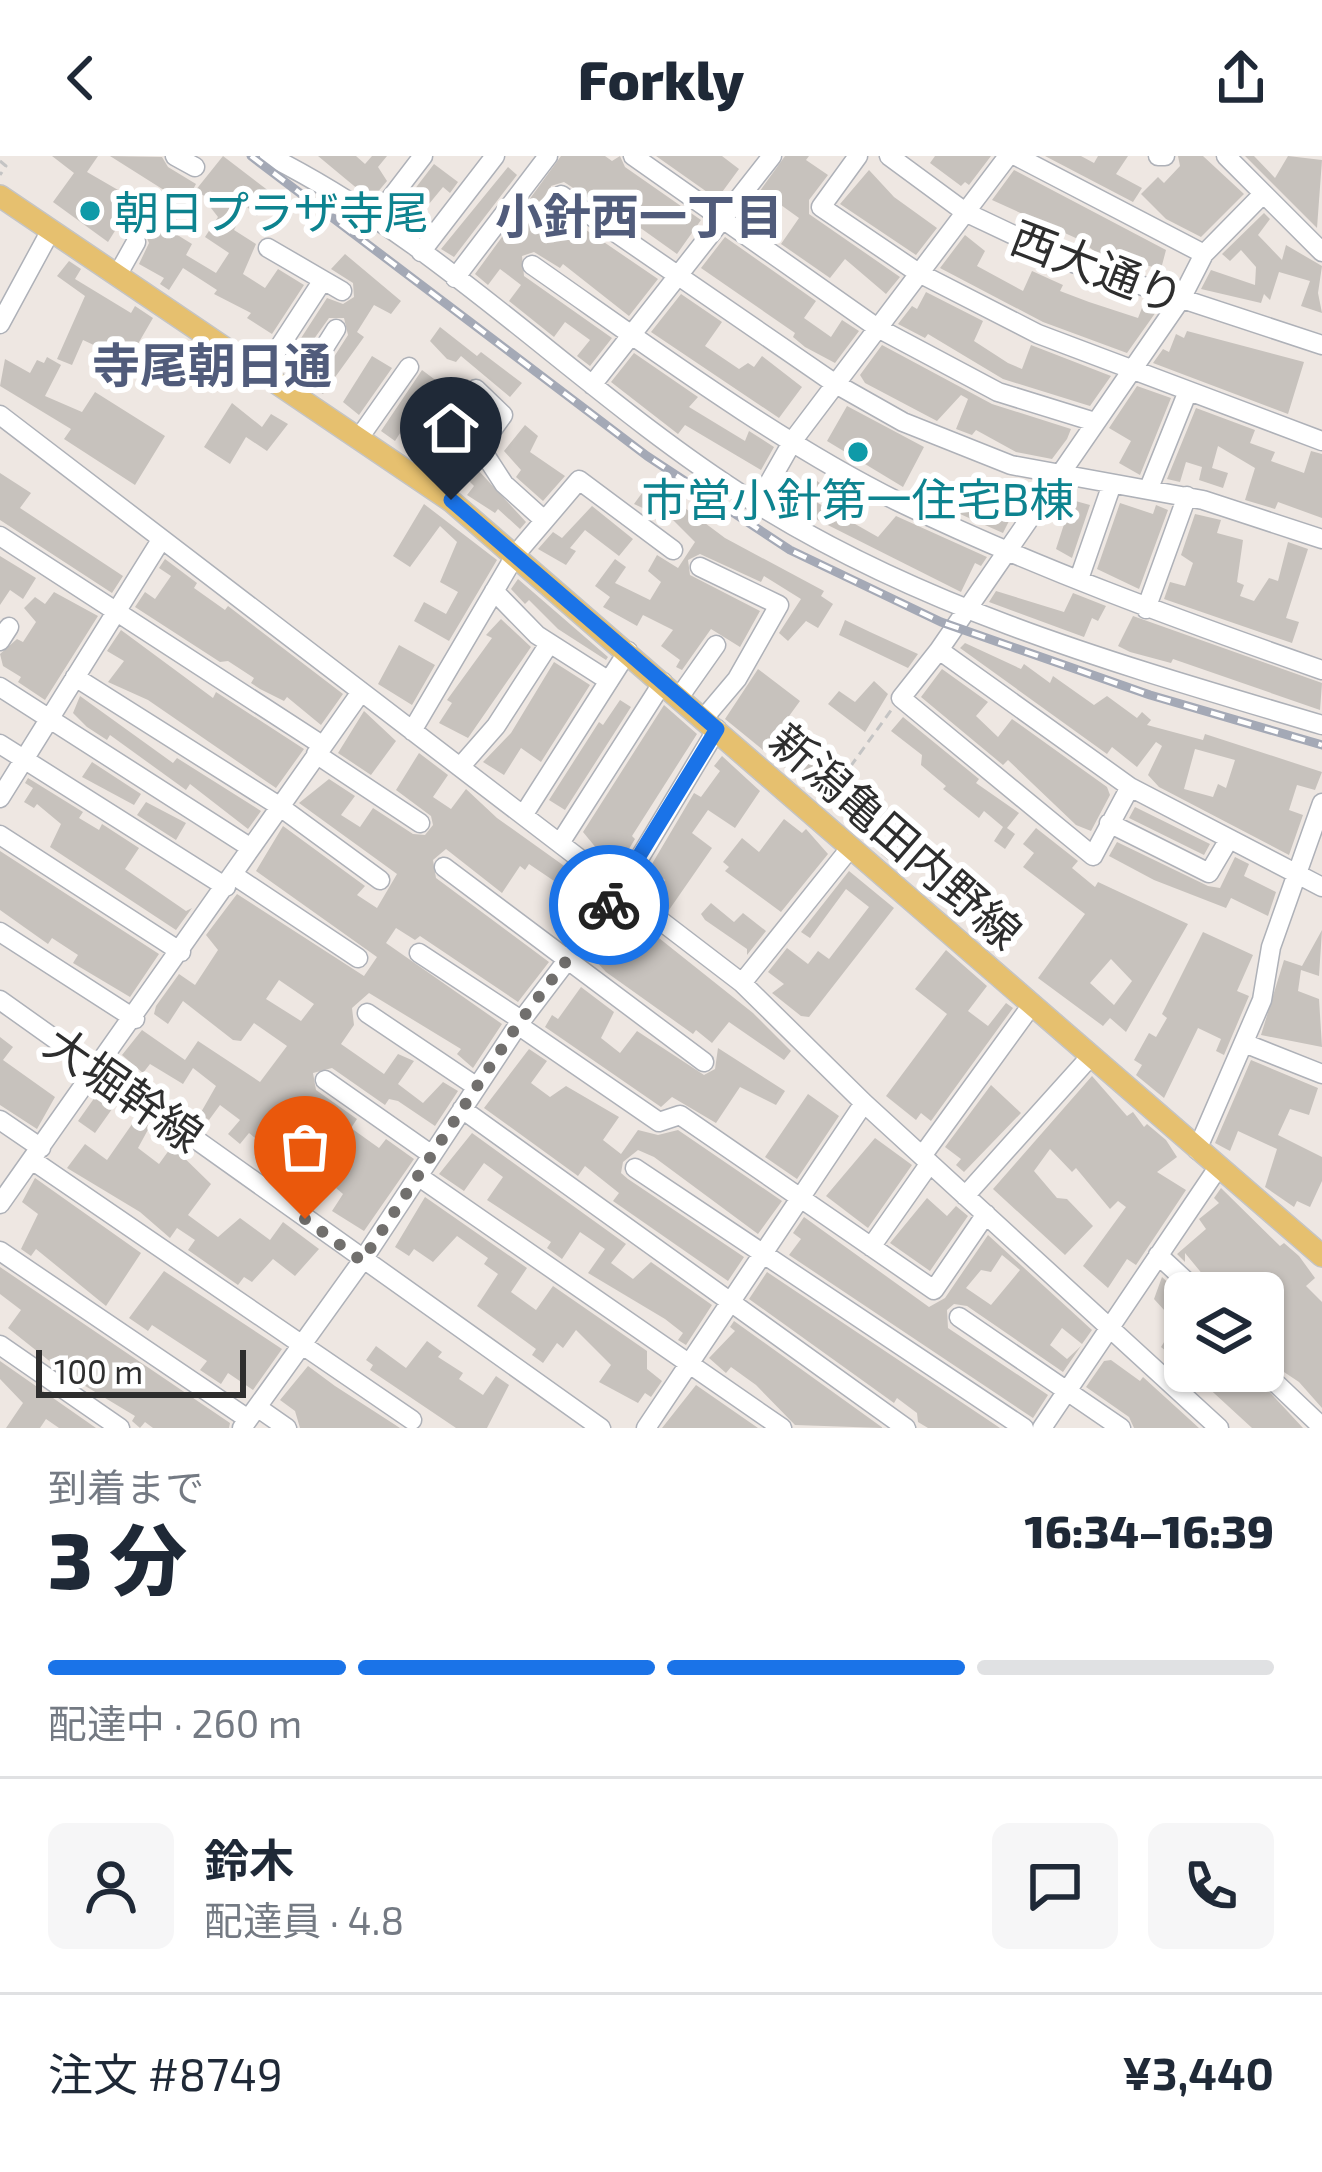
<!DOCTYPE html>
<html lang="ja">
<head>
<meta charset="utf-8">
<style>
  :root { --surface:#fff; --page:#f6f6f7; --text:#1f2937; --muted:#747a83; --line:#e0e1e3; --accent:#1a73e8 }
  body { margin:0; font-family:"Exo 2","Noto Sans JP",sans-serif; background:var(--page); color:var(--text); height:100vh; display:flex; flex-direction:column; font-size:45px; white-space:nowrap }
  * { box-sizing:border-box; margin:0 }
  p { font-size:39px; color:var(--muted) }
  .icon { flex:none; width:66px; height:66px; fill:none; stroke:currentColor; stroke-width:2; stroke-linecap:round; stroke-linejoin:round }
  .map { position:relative; height:1272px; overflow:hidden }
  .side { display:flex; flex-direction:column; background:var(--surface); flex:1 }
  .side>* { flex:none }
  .buttons { position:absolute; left:1164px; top:1116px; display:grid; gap:24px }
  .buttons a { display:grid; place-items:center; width:120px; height:120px; border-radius:18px; background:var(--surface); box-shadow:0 3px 9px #0004; font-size:60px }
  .scale { position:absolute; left:36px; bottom:30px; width:210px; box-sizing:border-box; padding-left:12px; border:6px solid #2e2e2e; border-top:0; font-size:33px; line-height:42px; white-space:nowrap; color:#2e2e2e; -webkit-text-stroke:9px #fff; paint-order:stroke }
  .pin { position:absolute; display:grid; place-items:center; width:102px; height:102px; color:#fff; margin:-123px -51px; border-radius:50% 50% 50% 0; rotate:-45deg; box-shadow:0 0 12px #0007 }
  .pin .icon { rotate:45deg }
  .courier { position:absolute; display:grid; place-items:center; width:120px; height:120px; margin:-60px; border:9px solid #1a73e8; border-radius:50%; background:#fff; color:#222; box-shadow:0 3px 15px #0007 }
  .overview em { font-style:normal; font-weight:800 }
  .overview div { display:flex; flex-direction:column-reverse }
  .overview { display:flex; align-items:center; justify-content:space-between; height:204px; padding:0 48px }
  h1 { font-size:78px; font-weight:800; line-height:90px }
  .bar { display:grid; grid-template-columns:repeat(4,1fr); gap:18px 12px; align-content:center; height:144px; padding:0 48px }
  .bar i { height:15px; border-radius:9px; background:var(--line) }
  .bar .on { background:var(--accent) }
  .bar p { grid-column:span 4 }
  .line { display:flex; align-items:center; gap:30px; padding:0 48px; border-top:3px solid var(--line) }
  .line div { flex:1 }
  .round { display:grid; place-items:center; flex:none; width:126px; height:126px; border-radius:18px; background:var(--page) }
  header { display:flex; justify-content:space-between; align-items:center; height:156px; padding:0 48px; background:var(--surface); font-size:54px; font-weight:800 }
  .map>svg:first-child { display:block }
</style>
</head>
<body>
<header><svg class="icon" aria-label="back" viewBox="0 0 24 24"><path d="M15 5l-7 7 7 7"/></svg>Forkly<svg class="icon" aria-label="share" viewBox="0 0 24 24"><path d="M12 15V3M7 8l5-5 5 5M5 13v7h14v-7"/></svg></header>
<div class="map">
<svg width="1322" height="1272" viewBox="0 0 1322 1272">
  <rect width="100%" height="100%" fill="#eee7e2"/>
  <path fill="#c7c2bd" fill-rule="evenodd" d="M52,0H98L87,16L156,56L167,36L110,0L162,1L168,11L196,28L171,75L192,88L186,99L216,117L229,97L205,81L218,61L211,52L214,45L195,35L223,0L274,39L257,60L246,50L234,74L256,88L243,118L265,132L278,113L304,129L272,178L247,162L251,157L214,138L217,134L183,112L169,134L160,128L164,122L139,108L149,87L144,75L118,70L108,86L53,46L74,17Z
    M318,0H356L365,8L372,0H387L378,11L387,25L371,44Z
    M561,0H605L612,5L620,0L625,11L701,64L677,98L604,46L601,50L564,26L551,30L548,48L658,123L629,160L563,108L560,112L534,96L522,100L524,120L612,182L590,210L577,200L590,184L565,166L554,181L509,145L521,129L500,113L488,129L475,118Z
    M656,0H722L739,13L717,43Z
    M785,0H809L806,4L828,19L809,44V58L900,121L886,138L845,103L830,122L781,88L799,62L774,44L757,71L742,60Z
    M935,0H991L969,29L965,26L961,30L930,7Z
    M1045,0H1081L1094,7L1098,0H1128L1116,18L1142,32L1133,46Z
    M1178,0H1203L1244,38L1201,81L1166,63L1141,38L1158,21L1164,27L1180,10Z
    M1245,0H1254L1275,22L1288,0L1322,4L1317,72Z
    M434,8L458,26L450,37L443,31L419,60L427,66L419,77L394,60Z
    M508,11L517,19L454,101L441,93Z
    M869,14L894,41L937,72L916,99L840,48Z
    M1014,14L1166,94L1161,113L1097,97L1078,83L992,44Z
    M1264,57L1270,63L1258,79L1282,104L1286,89L1322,110L1318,137L1322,157L1301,150L1310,125L1279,116L1270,144L1264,138L1261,147L1201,133L1211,114L1255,129L1256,111L1241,94L1230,105L1222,98Z
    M965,79L985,95L977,110L1023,135L1032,115L1063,129L1060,135L1089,146L1138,162L1142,152L1156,156L1127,197L1043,166L940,112Z
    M725,81L816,145L804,162L831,181L842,164L859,175L835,207L805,191L793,181L795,177L701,112Z
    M345,98L401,145L391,158L374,149L357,176L364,181L323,238L314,232L348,179L344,162H329L291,215L283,210L327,142L343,148L354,141L353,127L331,113Z
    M69,105L81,113L75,123L131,157L135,150L153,162L128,205L83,184L72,209L57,203L85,140L57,120Z
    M926,136L983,165L974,185L1008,207L1022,213L1031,189L1111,220L1090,250L1003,223L928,178L925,182L898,168L912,150L917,153Z
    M681,138L722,166L705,190L739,213L748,207L754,211L762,200L802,231L779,262L651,176Z
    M440,171L477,200L481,196L522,227L510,241L461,200L456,206L447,203L430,185Z
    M1187,175L1304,206L1288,258L1153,207L1163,193L1169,196L1176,178L1184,182Z
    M882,189L992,248L1071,273L1067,283L1052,303L1016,296L976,274L972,279L956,273L968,243L961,239L937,265L865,227L860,219Z
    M634,197L698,241L689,251L745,285L749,275L774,291L761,314L685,269L678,278L611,226Z
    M372,200L392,212L359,259L343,246Z
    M47,201L61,209L45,240L82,256L95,236L165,280L135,329L64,283L71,273L0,230L5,203L30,217L37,204L44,207Z
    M422,214L485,261L468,284L467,302L526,366L520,373L498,353L495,357L467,339L474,330L440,296L436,301L402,274L395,285L381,275Z
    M1137,230L1171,242L1140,319L1119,307L1131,285L1109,272Z
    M232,247L262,271L271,258L288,268L267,295L246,281L230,308L204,291Z
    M847,250L924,291L903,331L827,285Z
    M1196,252L1255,274L1250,287L1275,296L1271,305L1304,317L1311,295L1322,298V362L1278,346L1275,353L1245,344L1255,312L1218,290L1212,312L1228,317L1223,332L1199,324L1202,311L1186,306L1180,326L1167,323Z
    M525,269L538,280L530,296L565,320L543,345L516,321L521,314L504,295Z
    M0,317L31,337L20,352L123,420L112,437L0,364Z
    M979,318L1008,331L1011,324L1033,333L1025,345L1020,343L1003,377L960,358Z
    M788,322L810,335L817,325L827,332L818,347L878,381L896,360L987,401L981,410L975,407L961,436L780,345Z
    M650,326L725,382L824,435L821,440L833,448L818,472L806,465L788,485L779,477L801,443L764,420L761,426L700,398L688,404L690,419L760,455L740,491L711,473L682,514L676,511L680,504L661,490L673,474L643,459L637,470L603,451L610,441L595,430L615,403L626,411L615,427L650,444L661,426L648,415L657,399L678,412L695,386L666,357L662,361L634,348Z
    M1061,341L1090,349L1072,402L1056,393L1066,362L1051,355Z
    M1120,347L1153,358L1156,349L1168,354L1139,433L1097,413Z
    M424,348L497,404L449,485L414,465L424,446L446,458L458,436L440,426L457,386L440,370L410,411L393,400Z
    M592,350L633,383L619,400L585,374L570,392L576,395L566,409L538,393L553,376L562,382Z
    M1195,358L1221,364L1217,377L1243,384L1237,426L1244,429L1240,440L1254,445L1269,422L1278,425L1288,386L1308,393L1286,462L1299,466L1292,487L1164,443L1170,426L1185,430L1193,407L1181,399Z
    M0,400L36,422L23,443L10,434L0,449Z
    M165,403L197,427L194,432L225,454L228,450L343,538L321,569L287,541L284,545L260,533L251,527L254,522L228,505L220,506L135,451L145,436L155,443L171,420L159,412Z
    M518,423L608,501L606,504L558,473L529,444L525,448L511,433Z
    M996,435L1064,456L1073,437L1106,450L1098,465L1092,462L1084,481L989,446Z
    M54,436L98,460L45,544L18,526L21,521L3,510L0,498L17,483L23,486L36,466L24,452L35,441L45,448Z
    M1133,460L1322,527L1320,554L1173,503L1171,507L1130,496L1118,490Z
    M501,463L531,491L468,582L439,567L452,547L447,544L492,482L486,479Z
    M845,464L870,476L918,498L908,512L839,479Z
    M121,474L213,542L216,536L304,593L276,632L148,544L108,526L124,505L107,495Z
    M965,487L1021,513L1024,508L1050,527L1053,520L1094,549L1107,540L1137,562L1142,556L1151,564L1147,569L1203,584L1205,578L1322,616L1315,634L1297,629L1289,654L1303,659L1289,699L1159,631L1148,619L1162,590L1156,586L1137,611L1112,591L1107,598L960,492ZM1195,593L1235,604L1226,632L1218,628L1213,641L1184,633Z
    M399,489L435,509L412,549L378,528Z
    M554,506L590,529L541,606L521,592L504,619L483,606L511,577Z
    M758,513L800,545L784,567L794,577L787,584L824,617L815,636L725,563Z
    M942,513L988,546L976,560L998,581L1012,563L1107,631L1110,639L1091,675L1076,669L1008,604L1003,609L921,541Z
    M874,525L888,538L865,576L828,548L839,535L855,546Z
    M80,540L173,607L177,602L261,655L248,673L190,628L186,634L110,579L107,584L87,571L73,557Z
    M620,544L631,551L565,654L549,644L599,566L603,569Z
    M664,549L697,578L632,680L635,683L618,711L611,710L583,676Z
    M364,555L396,585L371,619L338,597Z
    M903,561L979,623L976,627L1019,657L1007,672L1015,678L1005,693L994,685L1003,671L984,655L979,662L943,633L946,630L921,609L922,599L891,575Z
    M419,597L448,619L433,641L451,653L466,633L497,662L602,737L591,750L529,708L525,714L520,710L502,737L446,693L433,704L436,722L549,806L518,846L420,780L415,784L396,772L386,787L502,868L473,912L457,898L461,893L369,837L352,852L354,869L341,888L384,918L398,898L414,905L398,928L423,947L443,926L458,935L435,970L398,945L389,943L385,949L332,912L313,917L316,934L357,963L351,972L379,992L386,983L414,1003L364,1075L332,1055L343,1038L336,1032L341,1025L325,1014L331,1006L302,984L285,1007L249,977L240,988L228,978L240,964L220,949L209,964L200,958L216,930L193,912L183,928L150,908L143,917L122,899L142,874L185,904L198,885L260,926L287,890L254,867L241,885L233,884L183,845L168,868L154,858L156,850L179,818L195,829L218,794L206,779L237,738L364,820L377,801L256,715L283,670L365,730L357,739L377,752L397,718L299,647L329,623L355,640L341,659L360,671L373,652L413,678L425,679L433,669L431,660L396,634ZM279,824L314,848L301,865L266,843Z
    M722,600L760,635L735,672L708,654L692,677L712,692L669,754L652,741L665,724L649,713L694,637L701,641L720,615L714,610Z
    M92,606L141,638L134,649L82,621Z
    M28,622L83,656L79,662L99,674L102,668L139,692L125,713L186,755L192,752L176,774L50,691L61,668L37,648L34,652L24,646L33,632L25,627Z
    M146,646L186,667L176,684L137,659Z
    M884,649L919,681L903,696L911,704L902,716L881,698L887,692L864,671Z
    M1135,651L1210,688L1204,699L1129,662Z
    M784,663L802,677L806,673L828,698L781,756L725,715L729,711L723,706L742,682L759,696Z
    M1036,672L1078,705L1072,712L1095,731L1098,726L1188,768L1126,876L1110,862L1103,870L1038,822L1085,758L1023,711L1034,697L1023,688ZM1111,803L1132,825L1114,849L1090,827Z
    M1117,686L1208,730L1220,732L1235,701L1249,708L1244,720L1276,736L1268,760L1231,742L1226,752L1154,724L1109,700Z
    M0,695L159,798L130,841L73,807L78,799L52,782L48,788L0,754Z
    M945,698L1026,763L1002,792L965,760L976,746L933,715Z
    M849,715L894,752L809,861L801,860L772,837L784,828L768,816L787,792L808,808L818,795L829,803L869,751L846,733L810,782L801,776Z
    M711,747L734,766L743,757L766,775L747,799V793L705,764L701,758Z
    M625,755L753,857L791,895L784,904L729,866L712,887L696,874L693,878L606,816L592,801L624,767L619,763Z
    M1322,774L1319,820L1301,814L1298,835L1319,843L1322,891L1261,879L1284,804L1302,810Z
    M1203,776L1253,799L1237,835L1249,840L1224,899L1216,895L1221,883L1198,872L1164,942L1136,919L1142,909L1134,904L1149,877L1156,881L1167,862L1162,858Z
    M946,794L987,830L968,855L988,870L1006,847L1013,852L931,965L921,957L916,964L886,940L947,858L915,833Z
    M581,831L614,856L601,882L620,897L637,875L704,919L715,913L718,892L785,935L776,949L740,931L716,967L672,941L661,951L545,871L552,859L558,863Z
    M0,881L13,891L3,904L55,941L37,973L0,949Z
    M529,893L547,905L531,927L550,941L566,930L619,961L603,984L621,998L638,974L658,979L678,974L782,1045L758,1078L654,1001L638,994L623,1006L621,1017L628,1023L744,1101L728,1125L613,1045L619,1037L585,1010L578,1020L484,952Z
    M1251,904L1318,932L1309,959L1290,953L1278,979L1322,1001V1025L1310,1051L1297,1045L1294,1051L1265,1031L1277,993L1238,975L1230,995L1215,987Z
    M1092,920L1127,960L1133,956L1144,971L1147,968L1166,984L1177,1001L1157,1016L1186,1034L1136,1109L1127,1103L1108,1132L1083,1110L1126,1051L1118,1045L1110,1053L1076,1012L1072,1016L1050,993L1034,1015L1057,1042L1067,1043L1093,1070L1065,1099L993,1033Z
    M991,929L1021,957L964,1016L956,1009L961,1003L945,991Z
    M100,934L117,946L95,977L78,965Z
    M808,938L839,960L797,1023L765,1001Z
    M137,961L150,970L138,992L159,1008L172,990L211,1028L188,1059L218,1081L240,1062L270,1084L283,1066L319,1093L295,1120L273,1103L252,1126L244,1121L238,1129L188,1094L195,1084L177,1072L170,1082L140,1056L67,1012L85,988L107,1004Z
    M472,977L626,1088L611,1107L633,1123L651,1106L712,1149L686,1189L678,1184L683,1177L665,1163L588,1117L605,1093L580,1076L562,1103L547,1092L551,1086L487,1044L503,1021L484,1007L464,1035L439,1018Z
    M875,982L912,1009L868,1072L826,1040Z
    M35,1022L141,1097L106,1150L36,1093L31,1100L21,1093L38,1058L22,1046Z
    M1221,1032L1280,1090L1284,1087L1299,1100L1315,1122L1306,1130L1322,1146V1252L1299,1226L1263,1202V1137L1248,1125L1234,1137H1218L1185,1097V1106L1177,1098L1206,1073L1199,1063L1219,1047L1214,1042Z
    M425,1041L527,1112L511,1136L536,1154L553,1130L647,1195V1213L662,1225L651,1241L645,1237L638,1247L599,1226L611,1209L576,1174L563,1192L557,1187L543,1207L532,1199L536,1193L477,1150L498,1118L484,1108L488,1102L457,1080L433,1106L414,1093L409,1100L395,1091Z
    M927,1042L947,1060L956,1050L968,1060L930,1115L890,1087Z
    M804,1061L929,1151L945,1142L988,1079L1092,1174L1082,1188L1062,1172L1050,1189L1067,1203L1081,1190L1063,1216L967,1150L954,1148L947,1154L948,1172L1048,1239L1033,1262L789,1099L801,1083L793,1077ZM1002,1099L1020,1114L991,1149L966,1132L981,1114L991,1116Z
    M0,1111L230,1267L229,1272H153L145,1266L140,1272L132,1265L135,1260L67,1219L8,1172L21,1154L0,1138Z
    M164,1115L282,1193L253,1234L228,1217L221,1228L200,1214L207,1205L152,1169L148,1175L129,1162Z
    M767,1116L1000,1272H928L918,1266L917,1257L897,1242L894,1247L749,1143Z
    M1162,1121L1185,1142V1211L1161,1191L1176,1167L1154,1143Z
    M734,1165L883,1272L795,1269L756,1229L731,1211L726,1217L709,1202L735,1175L730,1171Z
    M427,1185L442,1196L438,1201L463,1217L459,1223L483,1239L496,1220L509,1229L487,1272H456L370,1214L373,1209L366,1204L376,1190L406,1212Z
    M1111,1204L1140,1225L1143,1221L1199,1272H1134L1129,1261L1086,1231L1104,1205Z
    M0,1205L96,1272H59L46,1263L40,1272H6L23,1247L0,1223Z
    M308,1210L335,1230L400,1272H300L295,1255L280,1244Z
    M1190,1215H1250L1303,1272H1252Z
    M696,1229L758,1272H662Z"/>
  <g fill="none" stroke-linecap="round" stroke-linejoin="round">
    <defs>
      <path id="minor" d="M175,0L195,11
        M269,0C445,88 583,238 749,343C925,455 1124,510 1322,569
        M633,0L876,171L998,236L1095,266
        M858,0L821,51L917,116L1038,178L1322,285
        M889,0L965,56L1073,107L1322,189
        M1016,0L1204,98
        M1158,0H1165
        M1226,0L1322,96
        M561,39L834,227L903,266L1011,309L1203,344L1322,383
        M1262,39L1204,98L1181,143L939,494L1130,631L1322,731
        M374,64L423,0
        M268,92L323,124
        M421,96L495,0
        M532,109C644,187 777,286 899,346C1036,412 1179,464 1322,514
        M118,118L136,86
        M455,122L548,0
        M0,168L51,74
        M263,216L323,124L342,135
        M592,229L772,0
        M476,233L503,259L480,291L504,328L544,364
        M295,238L336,173
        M0,259L742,827L864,947L1219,1272
        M359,282L409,211
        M1149,332L1188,235
        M757,348L794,283L1008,0
        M0,380L322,589
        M700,411L779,449L737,523L704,562
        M1079,423L1112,328
        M494,435L537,479L609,525
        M1146,453L1187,340
        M0,485L9,471
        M939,494L901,542L1093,700L1130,631
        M75,521L279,650L380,724
        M0,531L251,692
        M680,540L716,489
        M412,575L516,398L579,324L673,394
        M0,588L226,731
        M316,598L420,667
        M461,610L496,570L549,488
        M0,642L161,384
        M524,658L628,495
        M1109,667L1209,717L1228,685
        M0,679L181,796
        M560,687L663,526
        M444,711L704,906
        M235,720L358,802
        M0,776L135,863
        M419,797L521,864
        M742,827L851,691
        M0,844L601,1272
        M367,857L477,931
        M518,869L659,966L680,959L934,1134L986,1058
        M1244,887L1322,918
        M325,924L432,999
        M462,953L906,1272
        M0,964L41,992
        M1197,994L1262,844L1271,791L1322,647
        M922,1000L1031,850
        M32,1004L412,1264
        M635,1012L1024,1272
        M418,1020L782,1272
        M965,1040L1090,901
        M0,1048L361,536
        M871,1091L930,1007
        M0,1095L248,1263
        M1158,1099L1199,1137
        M959,1161L1121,1272
        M0,1189L120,1272
        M1263,1215L1322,1271
        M257,1251L287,1272
        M242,1272L362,1105L518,869L619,736L717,573
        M646,1272L864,947
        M1042,1272L1217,1013"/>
      <path id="major" d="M0,40L451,345L1322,1100"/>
    </defs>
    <use href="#minor" stroke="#aeb1b8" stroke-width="21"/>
    <use href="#major" stroke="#c4c4c4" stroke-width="24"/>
    <path stroke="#c4c4c4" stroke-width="3" stroke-dasharray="9 6" stroke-linecap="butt" d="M0,5L6,10L0,19
      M824,647L892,553"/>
    <use href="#minor" stroke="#fff" stroke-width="18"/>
    <use href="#major" stroke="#e6c06f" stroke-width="21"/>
    <defs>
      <path id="rail" d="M251,0L647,300L790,394L941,466L1150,539L1322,589"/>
    </defs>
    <use href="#rail" stroke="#a4a9b6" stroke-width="9"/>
    <use href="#rail" stroke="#fff" stroke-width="4.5" stroke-dasharray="14" stroke-linecap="butt"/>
  </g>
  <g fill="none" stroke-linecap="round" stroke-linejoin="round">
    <path stroke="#716f6d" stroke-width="12" stroke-dasharray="0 21.6" d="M305,1063L362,1105L518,868L609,749"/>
    <path stroke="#1a73e8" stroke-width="15" d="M451,344L717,573L609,749"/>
  </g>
  <g fill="#0f9aa8" stroke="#fff" stroke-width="4.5">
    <circle cx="90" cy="55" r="12"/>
    <circle cx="858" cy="296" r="12"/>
  </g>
  <g text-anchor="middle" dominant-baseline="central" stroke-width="12" stroke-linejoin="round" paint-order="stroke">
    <g font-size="45" fill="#0d838f" stroke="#fff" text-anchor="start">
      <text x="114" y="55">朝日プラザ寺尾</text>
      <text x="858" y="342" text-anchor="middle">市営小針第一住宅B棟</text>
    </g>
    <g font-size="45" fill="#2e2e2e" stroke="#fff">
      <text transform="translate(1098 110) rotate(21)">西大通り</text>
      <text transform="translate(897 679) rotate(41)">新潟亀田内野線</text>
      <text transform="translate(125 932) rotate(35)">大堀幹線</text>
    </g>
    <g font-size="48" font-weight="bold" fill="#515c7b" stroke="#fff">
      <text x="639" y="59">小針西一丁目</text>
      <text x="212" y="208">寺尾朝日通</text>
    </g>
  </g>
</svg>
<div class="buttons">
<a><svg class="icon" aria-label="layers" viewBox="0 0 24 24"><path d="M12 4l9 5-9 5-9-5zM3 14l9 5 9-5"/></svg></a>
</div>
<div class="scale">100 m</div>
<div class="pin" style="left:305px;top:1063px;background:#ea580c"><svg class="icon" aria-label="bag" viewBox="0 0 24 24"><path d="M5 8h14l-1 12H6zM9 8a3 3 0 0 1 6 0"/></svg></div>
<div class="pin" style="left:451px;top:344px;background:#1f2937"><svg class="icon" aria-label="home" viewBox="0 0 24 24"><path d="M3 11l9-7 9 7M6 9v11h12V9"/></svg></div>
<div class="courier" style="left:609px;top:749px"><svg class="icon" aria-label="bike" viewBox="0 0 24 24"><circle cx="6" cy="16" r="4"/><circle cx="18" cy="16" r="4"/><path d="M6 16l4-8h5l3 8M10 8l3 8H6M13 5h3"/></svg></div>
</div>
<section class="side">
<div class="overview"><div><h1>3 分</h1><p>到着まで</p></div><em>16:34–16:39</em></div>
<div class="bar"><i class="on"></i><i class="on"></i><i class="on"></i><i></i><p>配達中 · 260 m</p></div>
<div class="line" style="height:216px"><a class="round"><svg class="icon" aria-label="person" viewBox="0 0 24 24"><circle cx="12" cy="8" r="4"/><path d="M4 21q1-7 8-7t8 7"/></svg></a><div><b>鈴木</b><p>配達員 · 4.8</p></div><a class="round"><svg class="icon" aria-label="chat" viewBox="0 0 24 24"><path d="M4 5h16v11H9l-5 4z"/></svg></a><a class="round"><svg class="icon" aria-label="phone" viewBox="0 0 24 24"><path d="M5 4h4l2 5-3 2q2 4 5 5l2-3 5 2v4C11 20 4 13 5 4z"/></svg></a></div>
<div class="line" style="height:156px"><div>注文 #8749</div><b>¥3,440</b></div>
</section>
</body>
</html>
